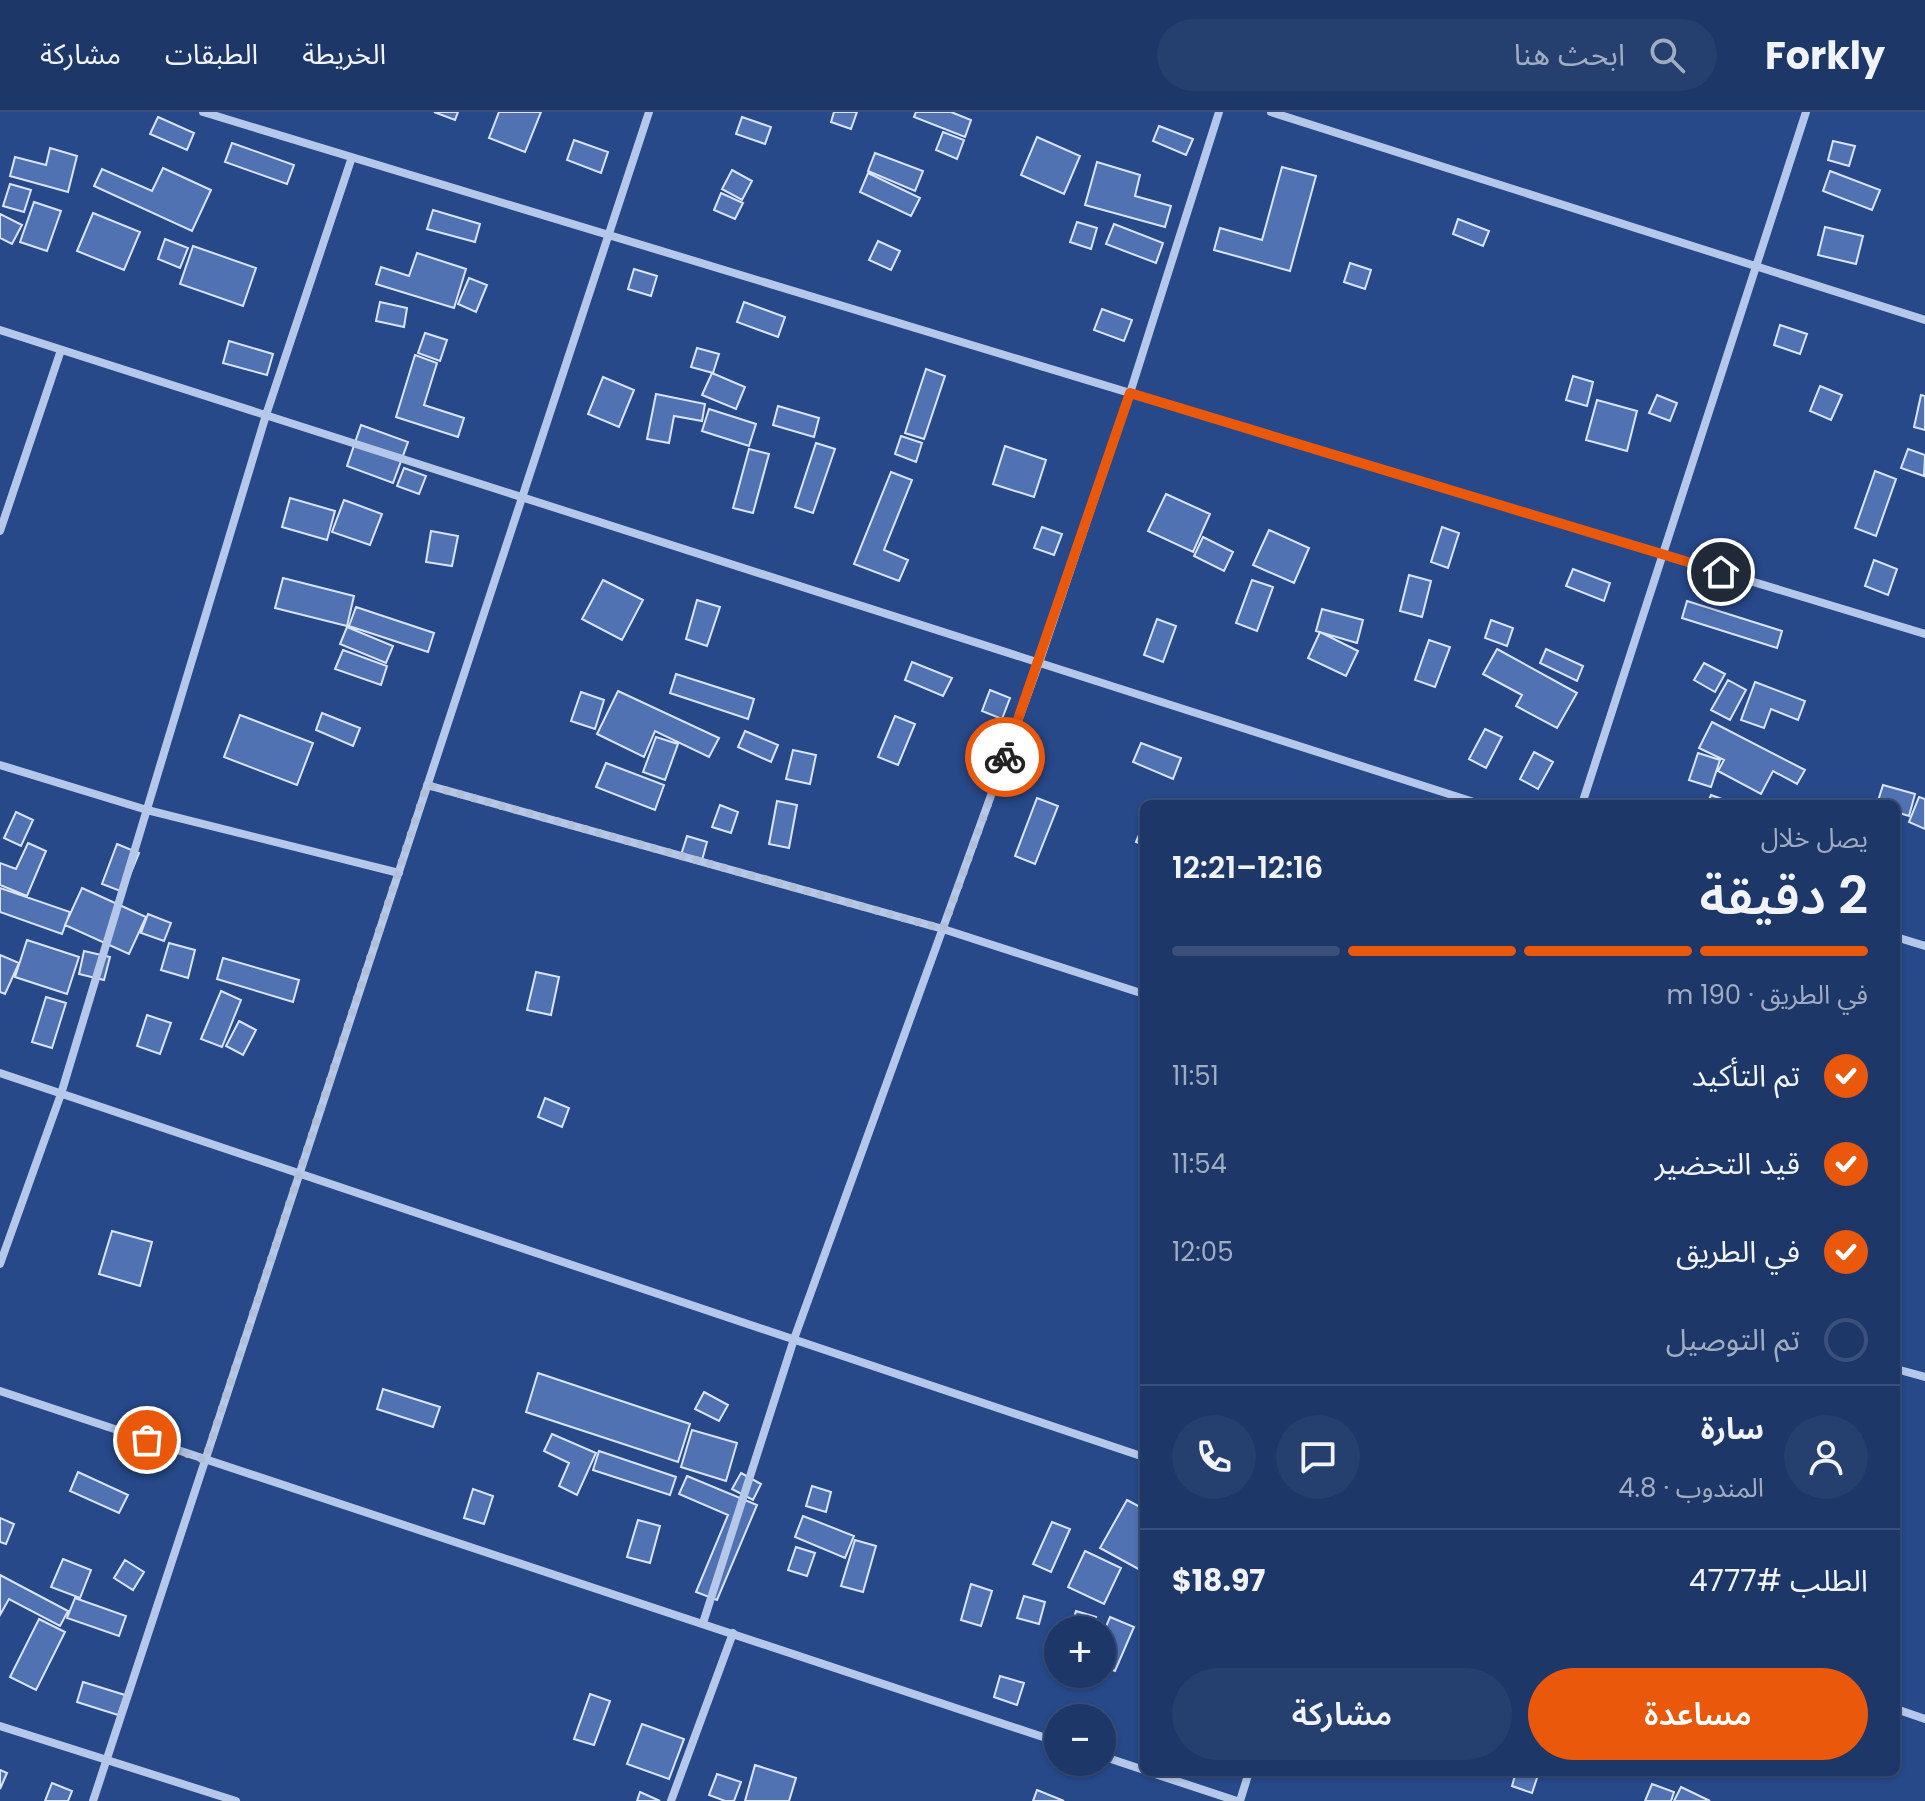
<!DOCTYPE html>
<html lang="ar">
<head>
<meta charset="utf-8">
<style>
  :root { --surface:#1d3768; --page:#253f6e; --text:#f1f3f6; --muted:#a0acc0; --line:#3b517c; --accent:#ea580c }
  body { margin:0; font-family:Poppins,"Noto Sans Arabic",sans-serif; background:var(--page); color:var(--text); direction:rtl; height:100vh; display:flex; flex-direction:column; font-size:30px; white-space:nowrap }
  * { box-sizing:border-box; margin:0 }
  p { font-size:26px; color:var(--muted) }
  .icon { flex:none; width:44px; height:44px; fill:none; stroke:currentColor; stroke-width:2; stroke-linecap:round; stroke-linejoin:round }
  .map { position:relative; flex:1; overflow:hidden; direction:ltr }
  .side { position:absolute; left:1140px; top:688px; width:760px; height:976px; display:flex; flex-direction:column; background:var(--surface); border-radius:12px; box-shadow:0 2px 6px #0004,0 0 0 2px var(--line); direction:rtl }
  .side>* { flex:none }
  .buttons { position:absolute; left:1044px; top:1504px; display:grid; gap:16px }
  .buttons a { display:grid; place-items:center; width:72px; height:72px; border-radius:50%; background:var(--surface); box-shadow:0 2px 6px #0004,0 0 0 2px var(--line); font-size:40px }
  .pin { position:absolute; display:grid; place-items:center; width:68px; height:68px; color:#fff; margin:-34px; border:4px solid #fff; border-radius:50%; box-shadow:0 2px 8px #0007 }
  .courier { position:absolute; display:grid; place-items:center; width:80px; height:80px; margin:-40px; border:6px solid #ea580c; border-radius:50%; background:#fff; color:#222; box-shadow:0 2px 10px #0007 }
  .summary em { font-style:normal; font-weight:600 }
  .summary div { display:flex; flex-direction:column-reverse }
  .summary { display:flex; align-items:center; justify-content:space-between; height:136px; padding:0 32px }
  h1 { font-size:52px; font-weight:600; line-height:60px }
  .bar { display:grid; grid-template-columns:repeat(4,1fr); gap:12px 8px; align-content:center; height:96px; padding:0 32px }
  .bar i { height:10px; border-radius:6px; background:var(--line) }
  .bar .active { background:var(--accent) }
  .bar p { grid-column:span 4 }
  .line { display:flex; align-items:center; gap:20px; padding:0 32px; border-top:2px solid var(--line) }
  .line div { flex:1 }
  .round { display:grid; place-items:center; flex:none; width:84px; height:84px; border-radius:42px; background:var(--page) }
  ol { padding:0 32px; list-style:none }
  li { display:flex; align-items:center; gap:24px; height:88px }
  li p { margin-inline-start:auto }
  li .icon { padding:8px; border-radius:50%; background:var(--accent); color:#fff; stroke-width:4 }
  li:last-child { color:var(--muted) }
  li i { width:44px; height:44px; border:4px solid var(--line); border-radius:50% }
  .cta { display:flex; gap:16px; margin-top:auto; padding:16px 32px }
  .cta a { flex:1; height:92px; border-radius:48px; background:var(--accent); color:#fff; font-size:32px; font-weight:600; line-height:92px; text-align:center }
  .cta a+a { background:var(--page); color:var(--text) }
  header { display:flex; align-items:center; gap:48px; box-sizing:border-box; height:112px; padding:0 40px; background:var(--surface); border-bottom:2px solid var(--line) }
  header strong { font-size:38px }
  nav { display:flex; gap:44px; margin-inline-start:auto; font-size:28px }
  .search { width:560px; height:72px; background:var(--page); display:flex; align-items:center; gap:20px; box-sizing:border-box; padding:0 28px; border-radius:44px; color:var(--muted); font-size:30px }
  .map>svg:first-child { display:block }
</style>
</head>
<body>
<header>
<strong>Forkly</strong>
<div class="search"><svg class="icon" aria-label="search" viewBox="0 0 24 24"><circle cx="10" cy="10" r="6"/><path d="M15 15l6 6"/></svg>ابحث هنا</div>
<nav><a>الخريطة</a><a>الطبقات</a><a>مشاركة</a></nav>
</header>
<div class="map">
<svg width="1925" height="1689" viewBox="0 0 1925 1689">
  <rect width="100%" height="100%" fill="#27498a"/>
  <path fill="#5072b2" stroke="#dae4f7" stroke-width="2" d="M434,0H458L455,8Z
    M499,0H541L525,40L489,26Z
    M834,0H857L851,17L831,10Z
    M916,0H951L971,8L965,25L914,5Z
    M158,5L194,21L187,38L150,22Z
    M742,5L771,15L765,32L736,22Z
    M1159,14L1193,27L1186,43L1153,29Z
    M943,20L964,28L957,47L936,38Z
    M1037,25L1080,44L1064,82L1021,63Z
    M574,28L608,40L601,61L567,48Z
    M1833,29L1855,34L1849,54L1828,48Z
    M232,31L294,53L287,72L225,50Z
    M50,36L77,44L68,80L10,64L15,45L46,53Z
    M875,41L923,59L915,79L868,59Z
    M1097,50L1140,63L1135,84L1171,94L1165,115L1085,93Z
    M1282,55L1316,64L1290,159L1214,138L1220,116L1262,128Z
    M163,56L211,78L192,119L94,74L102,57L152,79Z
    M732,58L752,69L742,88L722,77Z
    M1830,59L1880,78L1872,98L1823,79Z
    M868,61L920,86L911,104L860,80Z
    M10,72L31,78L24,100L3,94Z
    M721,81L743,91L735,107L714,98Z
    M34,90L61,99L47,139L20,130Z
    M433,98L480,112L475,130L427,117Z
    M93,101L140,120L124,158L77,139Z
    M0,102L22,113L12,132L0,126Z
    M1458,107L1489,119L1483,134L1453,122Z
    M1077,110L1097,116L1091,137L1070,130Z
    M1114,112L1163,131L1156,151L1106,132Z
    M1825,115L1863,124L1856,152L1818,143Z
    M165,127L188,136L180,156L158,147Z
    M878,129L900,139L891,158L869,148Z
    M193,134L256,156L243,194L180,172Z
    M417,141L466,157L454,196L376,172L381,155L409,164Z
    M1350,151L1371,158L1365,177L1344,170Z
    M634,157L657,164L651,184L628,177Z
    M469,166L487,173L476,200L458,192Z
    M380,190L407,196L404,215L376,209Z
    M744,190L785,205L778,225L737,210Z
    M1102,197L1132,208L1124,229L1094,218Z
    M1780,213L1807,222L1800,242L1774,233Z
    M425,221L447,228L440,249L418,241Z
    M229,229L273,242L267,263L223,251Z
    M697,236L719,242L713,261L691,255Z
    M415,243L437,251L424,293L464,306L458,325L396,305Z
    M926,257L945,264L924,327L905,321Z
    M712,261L745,275L736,297L702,283Z
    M1573,264L1593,270L1587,294L1566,288Z
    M603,265L634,278L619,315L588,302Z
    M1820,274L1842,283L1831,308L1810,299Z
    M656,282L705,292L702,309L674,304L669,331L647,327Z
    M1657,283L1677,291L1670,309L1649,301Z
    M1921,283L1925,284V318L1914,315Z
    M1597,288L1637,299L1627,339L1586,328Z
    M778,294L819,306L814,325L773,313Z
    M709,297L756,312L749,334L702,319Z
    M361,313L408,330L393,371L347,354Z
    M901,324L922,331L916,350L895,342Z
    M816,331L835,337L813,401L795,395Z
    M1005,334L1046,348L1034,385L993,372Z
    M749,337L769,342L753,401L733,396Z
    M1908,337L1925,343L1924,364L1901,356Z
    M404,356L426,364L419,382L397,374Z
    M1875,359L1896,367L1876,424L1855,416Z
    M891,360L912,368L884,438L908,448L899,469L854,452Z
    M1166,382L1210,402L1193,440L1148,419Z
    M290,386L335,399L327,428L282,415Z
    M344,388L382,402L370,433L332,420Z
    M1042,415L1062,422L1054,443L1034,436Z
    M1442,415L1459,421L1448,456L1431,450Z
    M1269,418L1309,436L1294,471L1253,453Z
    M431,419L458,424L452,454L426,450Z
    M1203,425L1233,440L1224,459L1194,444Z
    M1874,448L1897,457L1888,483L1865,474Z
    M1573,457L1610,471L1604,489L1566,474Z
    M1409,463L1431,469L1422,505L1400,499Z
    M283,466L354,484L347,514L275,496Z
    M603,468L643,488L622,528L582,507Z
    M1252,468L1273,475L1257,519L1236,511Z
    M697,488L720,495L707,534L686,527Z
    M1687,489L1782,519L1777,536L1682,506Z
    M356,495L434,521L428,540L349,514Z
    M1322,497L1363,508L1357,531L1316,519Z
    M1157,507L1176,514L1163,550L1144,543Z
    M1491,508L1513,516L1507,534L1485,526Z
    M347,515L393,534L386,551L340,532Z
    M1320,520L1358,539L1346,564L1308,546Z
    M1429,528L1450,535L1435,575L1415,568Z
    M1497,537L1577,581L1557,616L1516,594L1522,583L1483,562Z
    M1546,537L1583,554L1577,569L1540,551Z
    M343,538L387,554L381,573L335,557Z
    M912,550L952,566L943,584L905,568Z
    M1704,551L1725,562L1715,580L1694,568Z
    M676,562L754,587L748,607L670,581Z
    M1728,568L1746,578L1730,608L1711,598Z
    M1755,570L1805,589L1798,608L1771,597L1764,616L1741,608Z
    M990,578L1010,586L1002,607L982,599Z
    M618,579L719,626L709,645L655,619L644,645L597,622Z
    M581,580L604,588L595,617L571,609Z
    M322,601L360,616L353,634L316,618Z
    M240,603L313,631L297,673L224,645Z
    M895,604L915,612L898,653L878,645Z
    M1712,610L1805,658L1797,672L1773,659L1761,682L1718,659L1724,648L1699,636Z
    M1485,617L1502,625L1486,656L1469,647Z
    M745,619L778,633L771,650L738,635Z
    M656,625L678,632L665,668L643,660Z
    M1141,631L1181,646L1173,667L1133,650Z
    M793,638L816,643L810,672L786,667Z
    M1534,640L1553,650L1538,677L1520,667Z
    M1698,641L1720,648L1711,675L1689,668Z
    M606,651L664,673L655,698L596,675Z
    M1883,673L1915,682L1909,704L1896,700V692H1877Z
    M1711,683L1730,690L1729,692H1707Z
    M1919,685L1925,687V717L1909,710Z
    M1037,686L1058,694L1035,752L1015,744Z
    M777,689L797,693L789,736L769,732Z
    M720,693L738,700L731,721L712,715Z
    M16,700L33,708L21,734L4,726Z
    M1144,711V733L1136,730Z
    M687,724L707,730L701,752L680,746Z
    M28,731L46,739L27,784L0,773V751L16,757Z
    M117,732L139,741L123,780L102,772Z
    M0,776L70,800L62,822L0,800Z
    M82,776L146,805L129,842L65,813Z
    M148,802L171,811L164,829L141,821Z
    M27,828L79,845L67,882L15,865Z
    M169,831L195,838L188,866L161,858Z
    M84,839L110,845L104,868L79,862Z
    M0,843L19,851L5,882L0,880Z
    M223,846L299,868L293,890L217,867Z
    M536,860L559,865L551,903L527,898Z
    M221,879L241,888L222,935L201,927Z
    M46,885L66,891L52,936L32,930Z
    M147,903L171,911L160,942L137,934Z
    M239,909L256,918L243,943L226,934Z
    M545,986L569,996L562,1015L538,1005Z
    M112,1119L152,1130L140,1174L99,1162Z
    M538,1261L690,1312L678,1350L526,1300Z
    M383,1277L440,1295L433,1315L377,1297Z
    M704,1280L728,1293L719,1309L695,1297Z
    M692,1318L737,1331L726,1369L681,1355Z
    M552,1322L596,1341L577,1383L559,1374L569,1351L544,1339Z
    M599,1339L676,1365L670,1383L593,1358Z
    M78,1360L128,1383L119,1401L70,1379Z
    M741,1361L761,1372L753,1388L732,1377Z
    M687,1364L757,1393L717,1488L696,1480L728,1403L679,1382Z
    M812,1374L831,1380L826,1400L806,1394Z
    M473,1377L493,1384L484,1412L464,1406Z
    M1127,1388L1144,1397V1460L1100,1436Z
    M803,1404L854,1424L845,1446L795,1425Z
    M0,1406L14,1412L6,1432L0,1430Z
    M638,1408L660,1414L650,1451L627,1445Z
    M1052,1410L1070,1417L1051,1460L1033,1452Z
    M855,1428L876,1434L863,1480L841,1474Z
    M796,1435L815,1441L807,1464L788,1458Z
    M1085,1439L1121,1456L1104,1492L1068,1475Z
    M63,1447L91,1458L80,1486L51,1475Z
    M125,1448L144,1460L133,1478L114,1466Z
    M0,1463L68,1499L60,1514L9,1487L0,1503Z
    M971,1472L992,1479L981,1514L961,1508Z
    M1024,1484L1045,1490L1039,1512L1017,1506Z
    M75,1486L126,1504L119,1524L67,1506Z
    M1076,1499L1096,1505L1092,1518H1070Z
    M1110,1505L1134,1515L1115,1559L1102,1554V1524Z
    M39,1507L65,1520L36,1578L10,1565Z
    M1000,1564L1024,1571L1017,1593L994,1585Z
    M83,1570L125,1583L118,1603L77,1590Z
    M590,1582L610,1589L594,1633L574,1627Z
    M642,1612L684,1627L669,1667L627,1652Z
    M755,1653L796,1666L789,1689H745Z
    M0,1658L7,1661L0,1677Z
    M1516,1660H1539L1532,1681L1512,1674Z
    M717,1662L741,1670L734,1689H725L709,1683Z
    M52,1671L72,1679L68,1689H45Z
    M1652,1672L1674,1680L1671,1689H1645Z
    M1681,1675L1710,1689H1674Z
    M1037,1678L1064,1689H1033Z
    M640,1680L660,1689H637Z"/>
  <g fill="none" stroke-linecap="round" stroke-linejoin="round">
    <path stroke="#b5c8e9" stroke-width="8" d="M203,0L1925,522
      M1271,0L1925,208
      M0,218L1480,692
      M0,419L61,238
      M0,653L147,698L399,761
      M427,673L943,817L1144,882
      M1582,692L1806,0
      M1896,825L1925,834
      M0,961L1144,1345
      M0,1152L61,982L266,303L352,45
      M1896,1257L1925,1265
      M0,1279L1058,1630
      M703,1511L794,1227L1039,551L1130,281L1219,0
      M1896,1597L1925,1607
      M0,1614L236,1689
      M1102,1644L1144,1658
      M1149,1660L1237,1689
      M93,1689L649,0
      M671,1689L733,1521
      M1240,1689L1249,1660"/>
  </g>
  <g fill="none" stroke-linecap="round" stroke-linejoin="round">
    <path stroke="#b3bfd6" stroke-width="8" stroke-dasharray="0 14.4" d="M147,1328L205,1348L427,673L943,817L1005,645"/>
    <path stroke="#ea580c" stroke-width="10" d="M1005,645L1130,281L1721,460"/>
  </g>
</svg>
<div class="buttons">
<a>+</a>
<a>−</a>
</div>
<div class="pin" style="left:147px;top:1328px;background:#ea580c"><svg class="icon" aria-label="bag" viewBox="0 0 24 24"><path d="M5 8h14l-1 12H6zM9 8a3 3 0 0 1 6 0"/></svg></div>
<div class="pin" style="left:1721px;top:460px;background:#1f2937"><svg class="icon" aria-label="home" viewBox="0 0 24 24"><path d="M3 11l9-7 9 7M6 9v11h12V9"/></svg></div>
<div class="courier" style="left:1005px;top:645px"><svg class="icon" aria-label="bike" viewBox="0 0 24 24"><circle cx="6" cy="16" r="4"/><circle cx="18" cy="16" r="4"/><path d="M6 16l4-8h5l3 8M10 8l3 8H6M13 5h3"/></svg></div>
<section class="side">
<div class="summary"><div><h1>2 دقيقة</h1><p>يصل خلال</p></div><em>12:16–12:21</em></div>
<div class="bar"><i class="active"></i><i class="active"></i><i class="active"></i><i></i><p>في الطريق · 190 m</p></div>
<ol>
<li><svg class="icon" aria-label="check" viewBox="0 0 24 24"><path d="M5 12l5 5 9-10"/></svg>تم التأكيد<p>11:51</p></li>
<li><svg class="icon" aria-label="check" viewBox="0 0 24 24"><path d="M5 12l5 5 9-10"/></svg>قيد التحضير<p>11:54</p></li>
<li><svg class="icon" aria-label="check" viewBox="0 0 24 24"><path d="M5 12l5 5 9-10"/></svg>في الطريق<p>12:05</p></li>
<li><i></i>تم التوصيل</li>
</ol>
<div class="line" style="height:144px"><a class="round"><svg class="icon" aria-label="person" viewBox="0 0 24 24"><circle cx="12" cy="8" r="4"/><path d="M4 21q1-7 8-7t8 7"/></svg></a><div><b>سارة</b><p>المندوب · 4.8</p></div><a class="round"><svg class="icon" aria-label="chat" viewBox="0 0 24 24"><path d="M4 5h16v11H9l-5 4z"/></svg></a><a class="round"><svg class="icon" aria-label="phone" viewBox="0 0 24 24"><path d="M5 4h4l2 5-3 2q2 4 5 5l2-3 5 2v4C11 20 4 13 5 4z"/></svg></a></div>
<div class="line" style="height:104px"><div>الطلب #4777</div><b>$18.97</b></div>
<div class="cta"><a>مساعدة</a><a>مشاركة</a></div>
</section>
</div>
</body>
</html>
